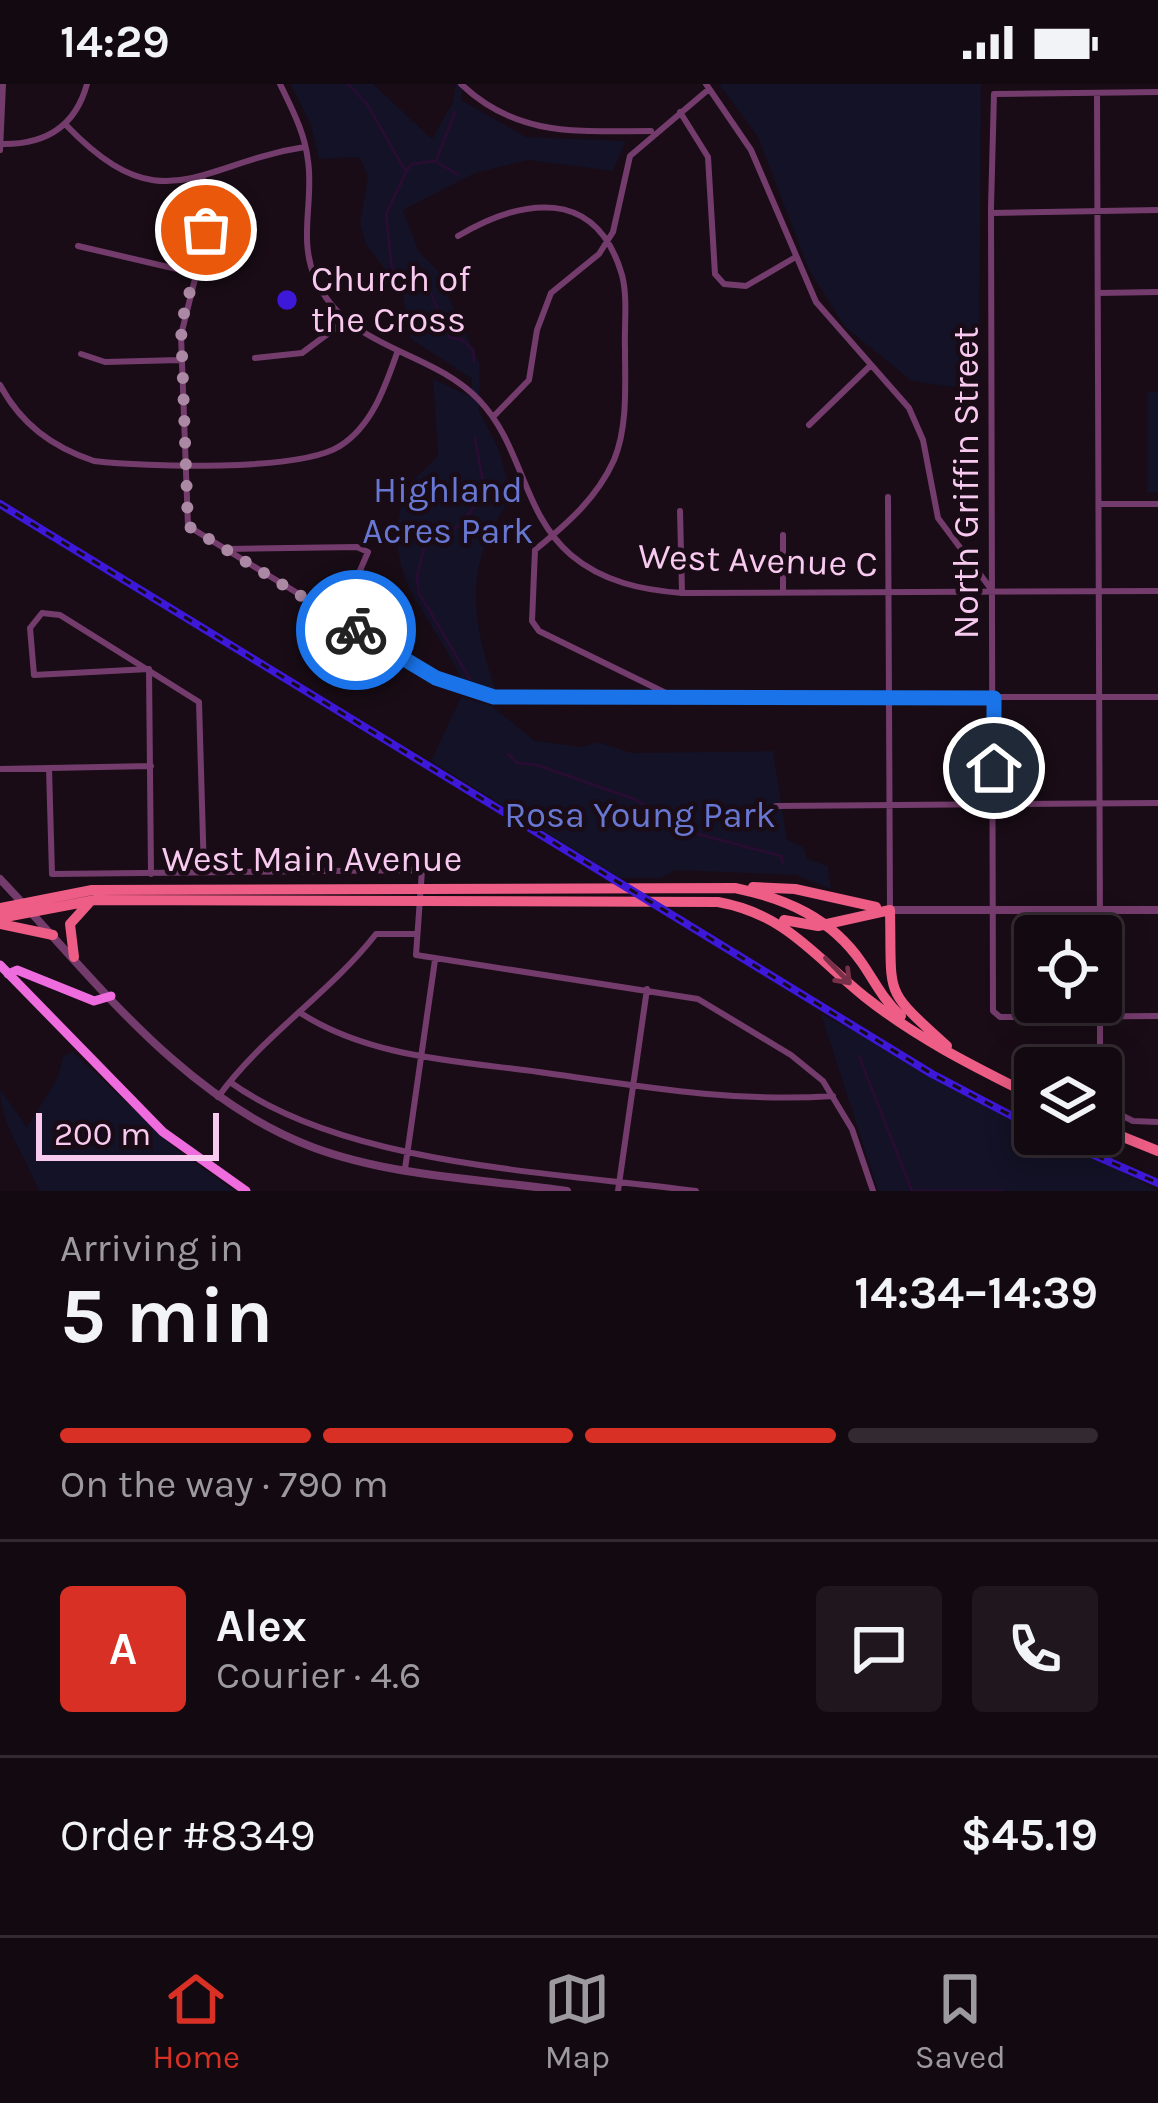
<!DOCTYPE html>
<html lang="en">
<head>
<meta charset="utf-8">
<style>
  :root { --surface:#130910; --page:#20171e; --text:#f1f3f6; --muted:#9d9a9f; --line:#322a30; --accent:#d93025 }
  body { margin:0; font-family:Karla,sans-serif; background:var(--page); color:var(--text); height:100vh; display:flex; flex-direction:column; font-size:45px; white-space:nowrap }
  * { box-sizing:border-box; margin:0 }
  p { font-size:39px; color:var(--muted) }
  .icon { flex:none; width:66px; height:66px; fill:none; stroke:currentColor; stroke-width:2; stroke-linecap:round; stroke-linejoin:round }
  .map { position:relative; height:1107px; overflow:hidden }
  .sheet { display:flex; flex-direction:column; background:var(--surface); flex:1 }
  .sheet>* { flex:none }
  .fabs { position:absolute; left:1014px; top:831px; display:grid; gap:24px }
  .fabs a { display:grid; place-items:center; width:108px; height:108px; border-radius:12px; background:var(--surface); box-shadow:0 6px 30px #0003,0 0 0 3px var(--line); font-size:60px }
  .scale { position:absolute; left:36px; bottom:30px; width:183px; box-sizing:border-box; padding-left:12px; border:6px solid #f9caef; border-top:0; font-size:33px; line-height:42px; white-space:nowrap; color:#f9caef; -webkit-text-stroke:9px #190c16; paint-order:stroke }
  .pin { position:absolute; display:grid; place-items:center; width:102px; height:102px; color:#fff; margin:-51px; border:6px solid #fff; border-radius:50%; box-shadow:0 3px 12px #0007 }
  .courier { position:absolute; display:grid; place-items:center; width:120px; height:120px; margin:-60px; border:9px solid #1a73e8; border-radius:50%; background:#fff; color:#222; box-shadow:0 3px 15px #0007 }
  .headline em { font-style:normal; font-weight:700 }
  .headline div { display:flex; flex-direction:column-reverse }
  .headline { display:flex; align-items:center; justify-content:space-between; height:204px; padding:0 60px }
  h1 { font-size:78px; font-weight:700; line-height:90px }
  .bar { display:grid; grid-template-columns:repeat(4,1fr); gap:18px 12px; align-content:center; height:144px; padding:0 60px }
  .bar i { height:15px; border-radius:9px; background:var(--line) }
  .bar .current { background:var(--accent) }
  .bar p { grid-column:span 4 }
  .line { display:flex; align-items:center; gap:30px; padding:0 60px; border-top:3px solid var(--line) }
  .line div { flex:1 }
  .round { display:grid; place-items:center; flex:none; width:126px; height:126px; border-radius:12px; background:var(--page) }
  .status { display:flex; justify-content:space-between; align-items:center; height:84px; padding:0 60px; background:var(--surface); direction:ltr }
  .status svg { height:33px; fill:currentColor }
  .dock { display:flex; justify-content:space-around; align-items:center; height:168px; border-top:3px solid var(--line); background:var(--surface); font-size:33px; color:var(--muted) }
  .dock a { display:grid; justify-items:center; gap:6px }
  .dock .current { color:var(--accent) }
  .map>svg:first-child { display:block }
</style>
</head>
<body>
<div class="status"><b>14:29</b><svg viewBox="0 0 49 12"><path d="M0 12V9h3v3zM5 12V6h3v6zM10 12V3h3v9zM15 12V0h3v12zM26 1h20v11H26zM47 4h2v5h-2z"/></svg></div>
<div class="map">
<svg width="1158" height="1107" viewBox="0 0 1158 1107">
  <rect width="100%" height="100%" fill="#190c16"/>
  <path fill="#131226" d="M291,0H373L432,55L453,18L456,0H462L461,16L526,53L626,57L613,87L528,76L475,89L403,126L419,168L450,199L447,210L480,280L479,327L499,366L512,412C464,481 470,528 495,605L462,597C429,522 377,497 406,403L438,372L433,295L471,313L472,295L410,254L402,208L366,160L360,141L368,91L359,73L319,75L311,41Z
    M719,0H981L979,298L961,304L912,297L845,243L809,186L758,53Z
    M1147,308H1158V408H1147Z
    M461,613L492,622L535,657L583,663L597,658L632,669L773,667L787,756L803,763L807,775L828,782L831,805L796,791L675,786L661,794H620L431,677Z
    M821,930L1035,1040V1050H1055L1158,1107H878Z
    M72,967L175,1064L235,1107H39C26,1073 0,1040 0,1005L27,1043L58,993L63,973Z"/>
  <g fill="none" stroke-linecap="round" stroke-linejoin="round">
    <path stroke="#280d32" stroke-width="3" d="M348,0L367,20L406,88L386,130L392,185L408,198L429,205L450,254L461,255L473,266L474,278
      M436,77L455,28
      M407,86L412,80L435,77L459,91
      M470,595L419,509L417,493L425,460L460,441L485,409L475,354
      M508,670L517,679L537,681L634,715L694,749L781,772L783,779
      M859,972L912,1107
      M915,1107H1003"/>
    <path stroke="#743c6c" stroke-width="6" d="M280,0C292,25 305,49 308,77C314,117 298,154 315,194C347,267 429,264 479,316C523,362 522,429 571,471C603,498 642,506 682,509L1158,507
      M461,0C518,54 578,47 651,47
      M706,0L751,66L816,218L909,324L923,356L938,434L991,505
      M1158,8L994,10L991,123L993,927L1000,933L1158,932
      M1097,10L1100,852
      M680,28L708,73L715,190L724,200L746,202L794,174
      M66,41C163,142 199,79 305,63
      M1,60C44,61 75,44 87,0
      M0,66L3,0
      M203,95L205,155L181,251L188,442L436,594L503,613H1158
      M991,129L1158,126
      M458,152C521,115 596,101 622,191C628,214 624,242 625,265C625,301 628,342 614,376C597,414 567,440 535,466L532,537L539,547L672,612
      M78,162L194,189
      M1098,209L1158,208
      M81,270L105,278L180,276
      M255,274L302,269L345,237
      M0,301C21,340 52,363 94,377C145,383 299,388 340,362C372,342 385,303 397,269
      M493,333L529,296L537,246L551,209L599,170L613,148L630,72L709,5
      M809,341L871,281
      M888,413L890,826
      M1099,420H1158
      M680,427L682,509
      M227,465L357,463L368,468L339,535
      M783,508V451
      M49,684L52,790L422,786L416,871L698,915L791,971L823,997L852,1045L873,1107
      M0,685L151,682
      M776,722L1158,719
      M151,790L149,585L34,591L30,544L42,529L60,531L199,618L204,789
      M1100,918V984
      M299,928C369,974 459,977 539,988C638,1002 734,1019 833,1012
      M230,998C347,1082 554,1088 696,1107
      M218,1013C264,950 329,910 376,850H417
      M1101,1021L1133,1037L1158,1038
      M405,1085L435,876
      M618,1107L647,905"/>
    <path stroke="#743c6c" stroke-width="8" d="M0,795C93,893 181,1013 312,1063C392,1093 483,1095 567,1107
      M890,826H1158"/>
    <path stroke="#ef6cdf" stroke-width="9" d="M0,881L163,1048L246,1107
      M8,890L17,886L94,917L111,912"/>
    <path stroke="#ed5d85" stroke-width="10" d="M753,803L795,805L876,823
      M0,824L92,806L735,804C787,815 831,834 862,879C875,898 884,917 901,932
      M0,834L95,816L718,818C786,830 815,873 865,913C918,955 975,983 1035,1013
      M784,836L818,842L890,826C892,915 882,903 947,962
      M0,840L53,851
      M74,873L70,840L89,819
      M1101,1044L1158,1067"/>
    <defs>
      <path id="rail" d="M0,420L932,990L1035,1044
        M1046,1050L1158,1099"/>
    </defs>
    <use href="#rail" stroke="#3d18d8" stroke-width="8"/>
    <use href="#rail" stroke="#190c16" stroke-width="3" stroke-dasharray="9" stroke-linecap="butt"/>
  </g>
  <defs><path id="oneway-shaft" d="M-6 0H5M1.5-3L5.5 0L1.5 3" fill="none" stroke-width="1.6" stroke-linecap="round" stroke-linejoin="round" transform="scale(3)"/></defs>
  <use stroke="#783048" href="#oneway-shaft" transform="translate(838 887) rotate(46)"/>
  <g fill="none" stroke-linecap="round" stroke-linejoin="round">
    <path stroke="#ab88a3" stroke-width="12" stroke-dasharray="0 21.6" d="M206,146L181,241L188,442L356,546"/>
    <path stroke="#1a73e8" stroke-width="15" d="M356,546L436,594L494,613L994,614V684"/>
  </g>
  <circle fill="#3d18d8" stroke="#190c16" stroke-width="4.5" cx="287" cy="216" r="12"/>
  <g text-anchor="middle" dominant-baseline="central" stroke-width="9" stroke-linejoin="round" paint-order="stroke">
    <g font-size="36" fill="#f9caef" stroke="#190c16" text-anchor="start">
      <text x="311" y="195">Church of<tspan x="311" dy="41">the Cross</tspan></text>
    </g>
    <g font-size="36" fill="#f9caef" stroke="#190c16">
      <text transform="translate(966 399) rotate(-90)">North Griffin Street</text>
      <text transform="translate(758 476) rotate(2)">West Avenue C</text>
      <text x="312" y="775">West Main Avenue</text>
    </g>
    <g font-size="36" fill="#6878d2" stroke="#190c16">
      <text x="448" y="406">Highland<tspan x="448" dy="41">Acres Park</tspan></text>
      <text x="640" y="731">Rosa Young Park</text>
    </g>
  </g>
</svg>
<div class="fabs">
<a><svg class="icon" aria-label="locate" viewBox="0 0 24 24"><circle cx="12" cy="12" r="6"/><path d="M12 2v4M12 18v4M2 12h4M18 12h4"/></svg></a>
<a><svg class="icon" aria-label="layers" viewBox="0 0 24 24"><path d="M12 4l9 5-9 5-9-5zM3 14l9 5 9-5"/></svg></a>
</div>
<div class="scale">200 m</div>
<div class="pin" style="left:206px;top:146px;background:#ea580c"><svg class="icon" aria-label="bag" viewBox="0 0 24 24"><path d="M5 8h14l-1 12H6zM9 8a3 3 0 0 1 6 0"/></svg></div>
<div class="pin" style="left:994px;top:684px;background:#1f2937"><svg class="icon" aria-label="home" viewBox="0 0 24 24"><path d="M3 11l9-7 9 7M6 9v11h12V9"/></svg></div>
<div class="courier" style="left:356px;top:546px"><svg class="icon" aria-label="bike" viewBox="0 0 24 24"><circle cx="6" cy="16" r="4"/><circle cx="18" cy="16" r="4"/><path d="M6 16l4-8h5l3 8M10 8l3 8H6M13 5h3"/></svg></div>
</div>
<section class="sheet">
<div class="headline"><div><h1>5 min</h1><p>Arriving in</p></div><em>14:34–14:39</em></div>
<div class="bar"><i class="current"></i><i class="current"></i><i class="current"></i><i></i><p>On the way · 790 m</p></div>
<div class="line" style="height:216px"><b class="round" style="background:var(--accent);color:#fff">A</b><div><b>Alex</b><p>Courier · 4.6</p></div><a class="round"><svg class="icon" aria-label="chat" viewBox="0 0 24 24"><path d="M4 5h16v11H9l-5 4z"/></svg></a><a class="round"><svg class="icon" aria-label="phone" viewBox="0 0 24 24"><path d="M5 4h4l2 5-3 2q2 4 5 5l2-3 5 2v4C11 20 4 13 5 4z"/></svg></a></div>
<div class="line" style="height:156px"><div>Order #8349</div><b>$45.19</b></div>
</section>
<nav class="dock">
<a class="current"><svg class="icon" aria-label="home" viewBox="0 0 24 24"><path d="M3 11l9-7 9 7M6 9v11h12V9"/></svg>Home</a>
<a><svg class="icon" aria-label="map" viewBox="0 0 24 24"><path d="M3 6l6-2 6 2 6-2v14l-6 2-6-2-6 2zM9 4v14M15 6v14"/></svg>Map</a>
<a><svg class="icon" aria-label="saved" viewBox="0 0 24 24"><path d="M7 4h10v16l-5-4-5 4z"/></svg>Saved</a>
</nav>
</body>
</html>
